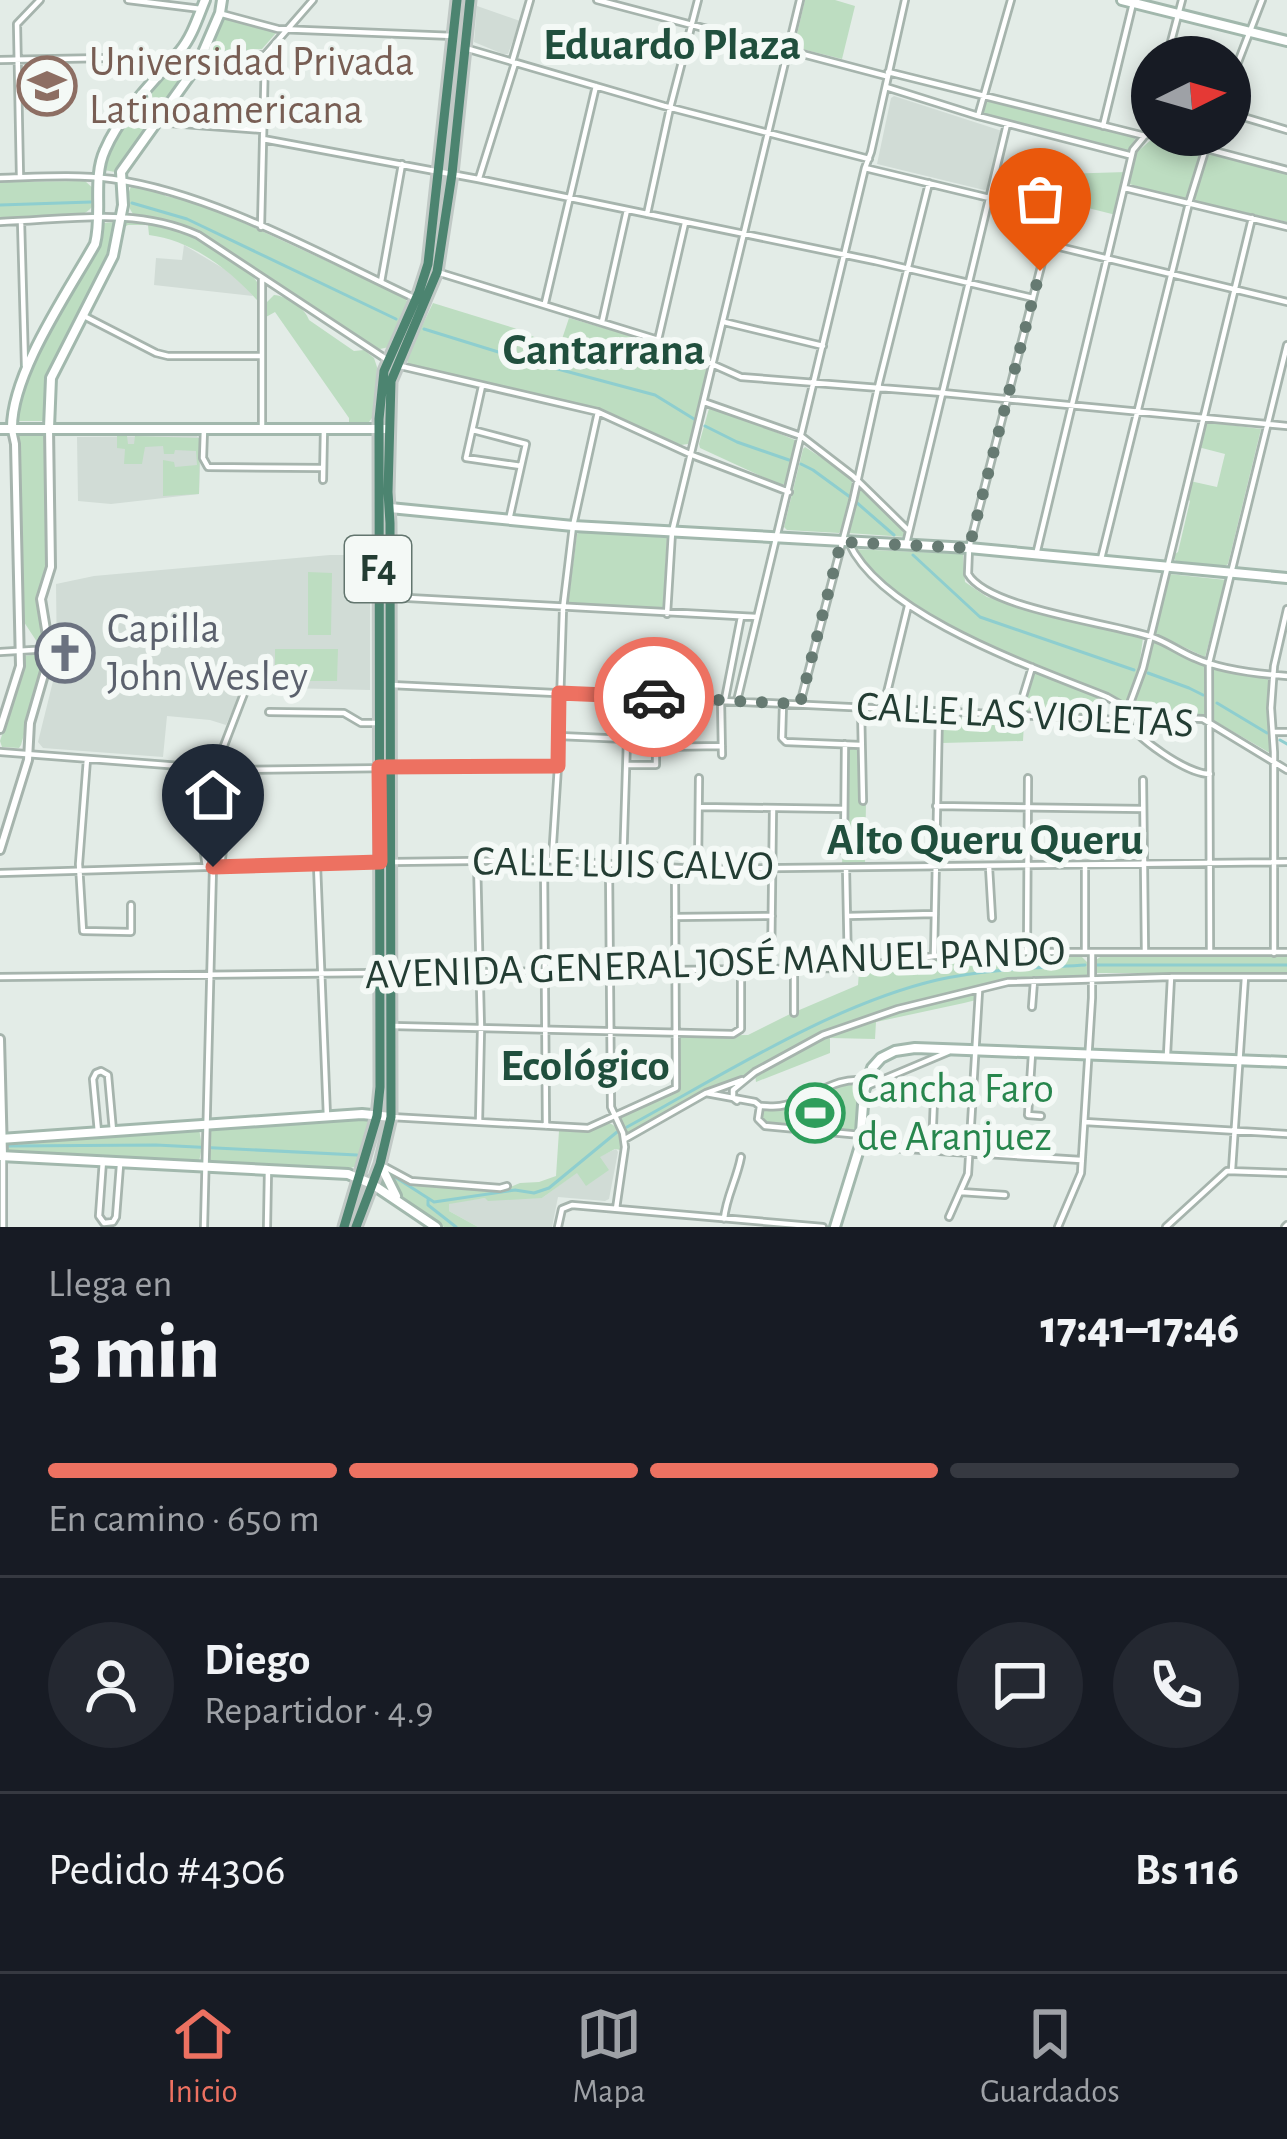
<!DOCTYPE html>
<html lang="es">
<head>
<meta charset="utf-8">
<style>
  :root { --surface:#171b24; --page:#242831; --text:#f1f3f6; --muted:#9ea1a6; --line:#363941; --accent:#ed7161 }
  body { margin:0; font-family:"Alegreya Sans",sans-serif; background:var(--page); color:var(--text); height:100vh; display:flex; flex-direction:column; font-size:45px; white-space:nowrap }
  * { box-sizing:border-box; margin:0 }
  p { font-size:39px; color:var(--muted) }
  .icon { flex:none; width:66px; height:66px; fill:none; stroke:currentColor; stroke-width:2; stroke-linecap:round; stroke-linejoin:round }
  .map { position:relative; height:1227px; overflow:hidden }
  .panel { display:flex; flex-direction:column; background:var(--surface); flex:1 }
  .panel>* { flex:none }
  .needle { width:78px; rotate:85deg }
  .buttons { position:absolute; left:1131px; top:36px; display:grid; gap:24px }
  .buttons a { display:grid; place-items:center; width:120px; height:120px; border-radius:50%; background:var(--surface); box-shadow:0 6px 18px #0003; font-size:60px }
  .pin { position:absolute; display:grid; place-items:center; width:102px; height:102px; color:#fff; margin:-123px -51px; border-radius:50% 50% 50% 0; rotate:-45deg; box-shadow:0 0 12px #0007 }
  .pin .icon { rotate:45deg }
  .courier { position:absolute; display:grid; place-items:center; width:120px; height:120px; margin:-60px; border:9px solid #ed7161; border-radius:50%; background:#fff; color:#222; box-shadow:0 3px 15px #0007 }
  .overview em { font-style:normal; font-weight:800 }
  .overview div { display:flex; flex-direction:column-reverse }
  .overview { display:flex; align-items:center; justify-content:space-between; height:204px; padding:0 48px }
  h1 { font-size:78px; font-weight:800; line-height:90px }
  .bar { display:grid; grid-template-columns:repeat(4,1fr); gap:18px 12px; align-content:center; height:144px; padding:0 48px }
  .bar i { height:15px; border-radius:9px; background:var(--line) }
  .bar .selected { background:var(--accent) }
  .bar p { grid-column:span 4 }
  .line { display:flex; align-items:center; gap:30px; padding:0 48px; border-top:3px solid var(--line) }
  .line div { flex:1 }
  .round { display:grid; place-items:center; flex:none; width:126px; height:126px; border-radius:63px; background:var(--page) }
  .tabs { display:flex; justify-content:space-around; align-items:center; height:168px; border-top:3px solid var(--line); background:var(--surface); font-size:33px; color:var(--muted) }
  .tabs a { display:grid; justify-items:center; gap:6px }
  .tabs .selected { color:var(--accent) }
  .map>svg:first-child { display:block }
</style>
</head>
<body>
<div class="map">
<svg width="1287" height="1227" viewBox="0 0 1287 1227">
  <rect width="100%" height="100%" fill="#e3ece7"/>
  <path fill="#d1dcd6" d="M477,6L520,21L508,54H503L474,42Z
    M28,65H70L71,102L64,104V109L25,110L24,70Z
    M894,96L1002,131L988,189L984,190L877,164L891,98Z
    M1001,169L1032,176L1060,174L1052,208L999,195L997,189Z
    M184,245L226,270L244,284L253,296L154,285L156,258L182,260Z
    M197,436L201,441L199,494L111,504L78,501L77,437Z
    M330,555H370V690L243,687L226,725L210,720L167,716L163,757L43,748L38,742L57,665L56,584L94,576Z
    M616,1149L618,1152L609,1199L605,1201L558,1197L552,1227H478L449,1211V1204L453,1202L485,1198H542L598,1157Z"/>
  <path fill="#bdddc1" d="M805,0H835L855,6L842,59L794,47Z
    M223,18L273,30L276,33L262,49L215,52L209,44Z
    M176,61H190L193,66L115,172L104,170C106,136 147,95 168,68Z
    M990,101L1136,137L1128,152L985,116L983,112L985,103Z
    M1152,139L1200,151L1188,197L1185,199L1129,184L1136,153Z
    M1207,151L1287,173V222L1196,201L1194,197Z
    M1127,172L1116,215L1064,202L1058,209L1052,208L1060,174Z
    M137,180L161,184L165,196L192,201L205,208L214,205L244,223L405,297L409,306L389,347L380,349L373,347L204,236C185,225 164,217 142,216V222C184,225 218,252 252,275L257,282V300C230,270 191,240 149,235L148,225H128L122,228L123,221H129L133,214C125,204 127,187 137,180Z
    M85,181L95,190C96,205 93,209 79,216L0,219V182Z
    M115,222L108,257L46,379L44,421H16L20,397L28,375L98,242L103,223Z
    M274,295C287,296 305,308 309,320L354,351L364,350L374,358L377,367L375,414L369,422H349V418L275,312L266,317L267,302Z
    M433,303L514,328L559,348L569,318L655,343L704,366L708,373L693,437L688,444L681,445L599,408L409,364L406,359Z
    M710,405L795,440L787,483L780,485L700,448L699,444Z
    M1207,422L1261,429L1228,564L1225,566L1176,561L1172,556L1178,552L1190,501L1186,497L1190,481L1217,487L1225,454L1198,447L1204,423Z
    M45,435L47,570L38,603L48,644L39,645L22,619L18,436Z
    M117,436H127L128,444H134L135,436L200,438L199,494L163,496V460L174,462L175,467L197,465L196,451L175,450L174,454H164L163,446L145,447L142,464H124L125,449L117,448Z
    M805,447L851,477C856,494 848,519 839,533L787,530L784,527L803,449Z
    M862,490L907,533L906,537L848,533L858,491Z
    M585,530L667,538L663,607L659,609L568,603L577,534Z
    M851,549L963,554L965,582L987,597L1143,638L1138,674L1129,701L1126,703C1096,687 1063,677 1031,663C961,634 903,606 851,549Z
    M308,572L332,573L331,635H308Z
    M1169,574L1226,580L1205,657L1154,633Z
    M1152,641L1197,663L1268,677L1270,753L1206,716L1134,713L1132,711L1144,675Z
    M275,649H338L337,681H275Z
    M44,653L46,657L21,745L19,748L2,747L0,741C9,713 21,685 25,656Z
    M1035,672L1107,700L1106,715L1025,711L1023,706L1032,673Z
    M945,717L1021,720L1024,722L1023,741L942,743V721Z
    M850,748L861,750L860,801L866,802L865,865H842L847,752Z
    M202,772L228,775L219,864L212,863L209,859L197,778Z
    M1030,955H1080L1087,962L1088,981L1008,979L869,1015L821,1033L736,1080L688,1100L626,1134L620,1117L676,1092L679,1088L680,1036L748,1035L792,1013L796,1015L797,1011L858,985L859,971L879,968L882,965L935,958Z
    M1103,955H1287V973H1095L1096,960Z
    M976,994V1000L964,1003L876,1022L875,1039L830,1038V1053L756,1082L755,1074L761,1070L818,1039L875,1018Z
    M853,1081L860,1085L857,1131L768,1124L761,1117L762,1109H780Z
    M361,1118L369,1122L356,1166L349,1169L210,1162L208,1160L209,1130L212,1127Z
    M609,1123C621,1127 622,1140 621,1150L615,1149L600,1157L609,1170L586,1186L577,1173L542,1198L488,1201L485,1198L449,1204V1211L478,1227H444L399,1194L389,1172L415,1185L501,1191L520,1183L539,1182L556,1176L559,1131H587Z
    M199,1129L202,1146L199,1162L8,1152L6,1146L9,1142Z"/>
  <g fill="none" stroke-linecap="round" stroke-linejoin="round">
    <path stroke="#8ececf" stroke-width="3" d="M132,203L187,219L396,319
      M0,205L91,202
      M424,329L524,360L655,395L694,419
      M705,426L737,442L789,460
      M801,464L813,470L850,497
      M856,502L894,535
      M913,555L980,617L1134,670
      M1148,673L1189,688L1203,695
      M1217,703L1267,733
      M1280,740L1287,744
      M1096,965H1287
      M627,1127C723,1075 831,1005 937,980C985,969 1037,968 1085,965
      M8,1146L156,1145L357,1155
      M395,1177L434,1202L515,1190L534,1193L549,1188L617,1132
      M428,1200V1205L456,1227"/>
    <defs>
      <path id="minor" d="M128,0L201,9
        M597,0L886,76
        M222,14L278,29L454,36
        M465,48L664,106L869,159
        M1167,57L1182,0
        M0,60L265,55
        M512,62L530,0
        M888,72L1145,136
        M1230,83L1262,0
        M886,87L978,116L1129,155
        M1230,113L1287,130
        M978,116L1011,0
        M157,122L263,130
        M1103,126L1133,3
        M1154,135L1287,170
        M263,139L478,179L875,261L1033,298
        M865,168L1052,213
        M20,177L17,24L40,0
        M0,178C36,177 76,174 112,179C213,193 322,255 414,298
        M479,178L515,63
        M1125,188L1287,227
        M1059,196L969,548L968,574C988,609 1112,623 1152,637C1167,642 1180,652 1195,658C1221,670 1258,674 1287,676
        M647,214L670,108L698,0
        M21,221L25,366
        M0,222C66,220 135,206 198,235L386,359
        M261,227L265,55L313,0
        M1047,244L1287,302
        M437,272L658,340L741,377L943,393L1287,426
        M262,279V429
        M381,282L402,164
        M545,303L596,86
        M84,316L156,353L168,356H261
        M602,322L627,210
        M724,322L823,346
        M658,340L685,223
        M396,365L598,412L692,455L789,492
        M482,386L466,458L521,466
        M704,402L801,436L853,476L908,530
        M204,429L203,458L208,467L323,468
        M473,430L526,444L509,520
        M323,480L324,428
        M849,543C882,616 1035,668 1107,697L1128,709
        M906,544L1007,124
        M1036,555L1133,150L1147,133L1152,115
        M1101,559L1189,203L1210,135
        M390,597L756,617
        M667,614L672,532L800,0
        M0,652L50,649
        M391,685L1118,720L1134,716L1203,719L1287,770
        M725,699L741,617
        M721,701L722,755
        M737,701L865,168L871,152L905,0
        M783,704L782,738L786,742L860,745
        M800,704L853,501L879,383L929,183
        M861,708L863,801
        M883,709L908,606
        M269,712L344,713L361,723H379
        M1017,716L1032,667
        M1125,717L1143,668L1252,218
        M1125,717C1135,738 1187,774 1210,774
        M1274,732H1287
        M559,736L627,739L623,866
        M656,747L722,746
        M0,752L232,770L558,766
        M87,759L79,864L83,931L131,932V905
        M627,765H656V736
        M191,767L206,867
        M215,769L245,691
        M1143,780L1145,952
        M936,806L1143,809
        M699,807L844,809
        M844,851L845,744
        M552,859L558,766L563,609L573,526L598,412
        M477,860L481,1029L479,1122
        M393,862L544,860L698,869L1287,862
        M544,862L546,1126
        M317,865L327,1117
        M609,865L611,1107L623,1133L625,1147L616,1209
        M221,867L232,771
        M989,867L992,918
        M846,868L848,968
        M698,869L699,778
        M0,873L379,862
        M847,916L935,914
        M675,917L772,916
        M1085,950V866
        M1027,952L1028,778
        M1210,952L1209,663L1287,345
        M1274,953V752L1271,708L1274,666L1287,609
        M934,956L939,712
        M771,969L773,808
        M794,970V1013
        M394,973L848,968L934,956L1027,952H1287
        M0,977L376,973
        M1032,1007L1034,981
        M393,1026L733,1034L741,1029V971
        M1032,1054L1028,1115L1041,1116
        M1167,1055L1171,977
        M865,1087L948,1052
        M706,1093L755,1102L760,1106C767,1106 773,1107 780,1106C810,1102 834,1074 867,1081
        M737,1101L733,1098V1090L755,1072L823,1035L898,1009L1008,982L1171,977H1287
        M760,1106L758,1119L765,1126L861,1135
        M391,1117L588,1128L676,1088L675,868
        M1085,1122L1287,1134
        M98,1132L93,1079L96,1073L101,1071L108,1075L113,1131
        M625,1139L706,1093L742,1080
        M860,1146L1081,1160
        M932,1150L934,1099
        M103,1160L99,1216L104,1223L113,1222L116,1217L120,1165
        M385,1167L411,1181L500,1188L507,1186
        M1232,1170L1245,977
        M961,1192L1005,1195
        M949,1217L968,1174L979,991
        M724,1219C726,1197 737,1179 741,1157
        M3,1227V1156
        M204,1227L213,867
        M267,1227L268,1170
        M558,1227L562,1209L572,1205L823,1227
        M1058,1227L1081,1173L1092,998V953
        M1166,1227L1227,1171L1287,1173
        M1285,1227L1287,1225"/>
      <path id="tertiary" d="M0,729L20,666L15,444L12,430
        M0,850L28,760L30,723L50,654L41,599L51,567L49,428
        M0,1039L3,1155"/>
      <path id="secondary" d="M1122,0L1287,41
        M49,428L51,378L113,256L123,205L121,172L198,64L220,13L222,0
        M0,429H389
        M12,429C11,374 68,292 95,244C103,213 92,178 105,150C121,113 154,81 180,51C192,37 198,17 205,0
        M390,508L573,526L969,548L1287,578
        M0,1139L362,1114L391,1117
        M0,1156L348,1174L372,1184L436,1227
        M380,1164L396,1196
        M835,1227L860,1146L864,1091L872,1068L881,1058L895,1051L915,1048L1287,1062"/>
      <path id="trunk" d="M344,1227L377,1116L380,1087L379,419L384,371L419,292L428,264L457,0
        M356,1227L380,1164L391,1117L390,523L388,492L391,381L437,272L452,174L470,0"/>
    </defs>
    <use href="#minor" stroke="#a6b4ad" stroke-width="10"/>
    <use href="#tertiary" stroke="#a6b4ad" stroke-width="12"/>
    <use href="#secondary" stroke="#a2b8ad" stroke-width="14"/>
    <use href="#trunk" stroke="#c1c9c6" stroke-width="15"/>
    <use href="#minor" stroke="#fff" stroke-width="4.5"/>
    <use href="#tertiary" stroke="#fff" stroke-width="6"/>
    <use href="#secondary" stroke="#fff" stroke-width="8"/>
    <use href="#trunk" stroke="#4c8470" stroke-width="9"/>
  </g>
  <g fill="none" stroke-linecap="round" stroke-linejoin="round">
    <path stroke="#667a72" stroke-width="12" stroke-dasharray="0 21.6" d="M654,697L800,704L841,542L969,548L1040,271"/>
    <path stroke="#ed7161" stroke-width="15" d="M213,867L380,862L379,767L558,766L559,693L654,697"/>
  </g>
  <defs>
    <symbol id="university-ring" viewBox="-11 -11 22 22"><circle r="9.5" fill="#f4f9f6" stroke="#8d6e63" stroke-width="1.5"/><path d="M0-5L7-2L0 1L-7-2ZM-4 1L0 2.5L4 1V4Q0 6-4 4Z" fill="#8d6e63"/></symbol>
    <symbol id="church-ring" viewBox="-11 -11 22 22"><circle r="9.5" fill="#f4f9f6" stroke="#6b7280" stroke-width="1.5"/><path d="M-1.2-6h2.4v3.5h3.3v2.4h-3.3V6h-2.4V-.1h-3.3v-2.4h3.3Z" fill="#6b7280"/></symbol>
    <symbol id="stadium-ring" viewBox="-11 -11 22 22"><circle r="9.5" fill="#f4f9f6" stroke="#2e9e5b" stroke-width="1.5"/><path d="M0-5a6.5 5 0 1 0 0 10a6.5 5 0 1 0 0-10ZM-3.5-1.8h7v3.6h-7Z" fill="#2e9e5b"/></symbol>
  </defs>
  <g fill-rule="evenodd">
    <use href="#university-ring" x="14" y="53" width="66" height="66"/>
    <use href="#church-ring" x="32" y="620" width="66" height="66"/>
    <use href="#stadium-ring" x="782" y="1080" width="66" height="66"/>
  </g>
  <g text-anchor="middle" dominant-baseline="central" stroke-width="12" stroke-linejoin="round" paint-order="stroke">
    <rect fill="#f4f9f6" stroke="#62756e" stroke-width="3" x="345" y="536" width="66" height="66" rx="9"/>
    <g font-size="39" font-weight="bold" fill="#233d33">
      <text x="378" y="569">F4</text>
    </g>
    <g font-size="42" fill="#785e54" stroke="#f4f9f6" text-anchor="start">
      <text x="89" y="62">Universidad Privada<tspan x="89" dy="48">Latinoamericana</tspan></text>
    </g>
    <g font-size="42" fill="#5b616d" stroke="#f4f9f6" text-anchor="start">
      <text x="107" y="629">Capilla<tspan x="107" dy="48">John Wesley</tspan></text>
    </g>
    <g font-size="42" fill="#233d33" stroke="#f4f9f6">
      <text transform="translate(1025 715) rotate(3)">CALLE LAS VIOLETAS</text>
      <text transform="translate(623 864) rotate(1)">CALLE LUIS CALVO</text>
      <text transform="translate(715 963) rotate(-2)">AVENIDA GENERAL JOSÉ MANUEL PANDO</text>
    </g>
    <g font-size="42" fill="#27864d" stroke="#f4f9f6" text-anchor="start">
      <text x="857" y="1089">Cancha Faro<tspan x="857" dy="48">de Aranjuez</tspan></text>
    </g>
    <g font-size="45" font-weight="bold" fill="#204f3d" stroke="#f4f9f6">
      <text x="672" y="45">Eduardo Plaza</text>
      <text x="604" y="350">Cantarrana</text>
      <text x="985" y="840">Alto Queru Queru</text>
      <text x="585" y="1066">Ecológico</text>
    </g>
  </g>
</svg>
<div class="buttons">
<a><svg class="needle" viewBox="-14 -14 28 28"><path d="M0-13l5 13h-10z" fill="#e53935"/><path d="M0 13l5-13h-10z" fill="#9ea1a6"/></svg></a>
</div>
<div class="pin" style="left:1040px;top:271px;background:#ea580c"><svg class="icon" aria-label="bag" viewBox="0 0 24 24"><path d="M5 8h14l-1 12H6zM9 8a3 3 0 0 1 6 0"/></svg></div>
<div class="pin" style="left:213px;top:867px;background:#1f2937"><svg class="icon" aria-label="home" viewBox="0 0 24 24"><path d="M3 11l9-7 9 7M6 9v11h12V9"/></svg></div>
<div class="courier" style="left:654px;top:697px"><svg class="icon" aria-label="car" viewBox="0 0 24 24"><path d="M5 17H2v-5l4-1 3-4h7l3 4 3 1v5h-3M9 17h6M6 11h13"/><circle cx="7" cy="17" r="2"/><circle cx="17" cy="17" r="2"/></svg></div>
</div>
<section class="panel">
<div class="overview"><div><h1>3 min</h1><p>Llega en</p></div><em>17:41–17:46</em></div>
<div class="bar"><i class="selected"></i><i class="selected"></i><i class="selected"></i><i></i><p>En camino · 650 m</p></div>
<div class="line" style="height:216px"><a class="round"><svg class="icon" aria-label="person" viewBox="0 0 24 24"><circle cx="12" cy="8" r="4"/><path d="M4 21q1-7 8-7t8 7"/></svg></a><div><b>Diego</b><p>Repartidor · 4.9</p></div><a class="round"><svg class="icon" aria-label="chat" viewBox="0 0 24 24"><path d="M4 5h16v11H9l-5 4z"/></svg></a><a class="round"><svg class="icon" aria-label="phone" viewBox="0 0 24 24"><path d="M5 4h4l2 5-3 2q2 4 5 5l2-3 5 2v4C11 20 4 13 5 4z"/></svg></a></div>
<div class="line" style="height:156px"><div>Pedido #4306</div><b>Bs 116</b></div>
</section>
<nav class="tabs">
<a class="selected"><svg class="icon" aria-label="home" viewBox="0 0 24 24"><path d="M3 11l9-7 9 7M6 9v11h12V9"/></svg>Inicio</a>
<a><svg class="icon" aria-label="map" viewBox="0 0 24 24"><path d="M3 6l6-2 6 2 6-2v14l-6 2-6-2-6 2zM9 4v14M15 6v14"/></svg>Mapa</a>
<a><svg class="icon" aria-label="saved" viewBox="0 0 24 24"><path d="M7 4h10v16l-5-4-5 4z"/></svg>Guardados</a>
</nav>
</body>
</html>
